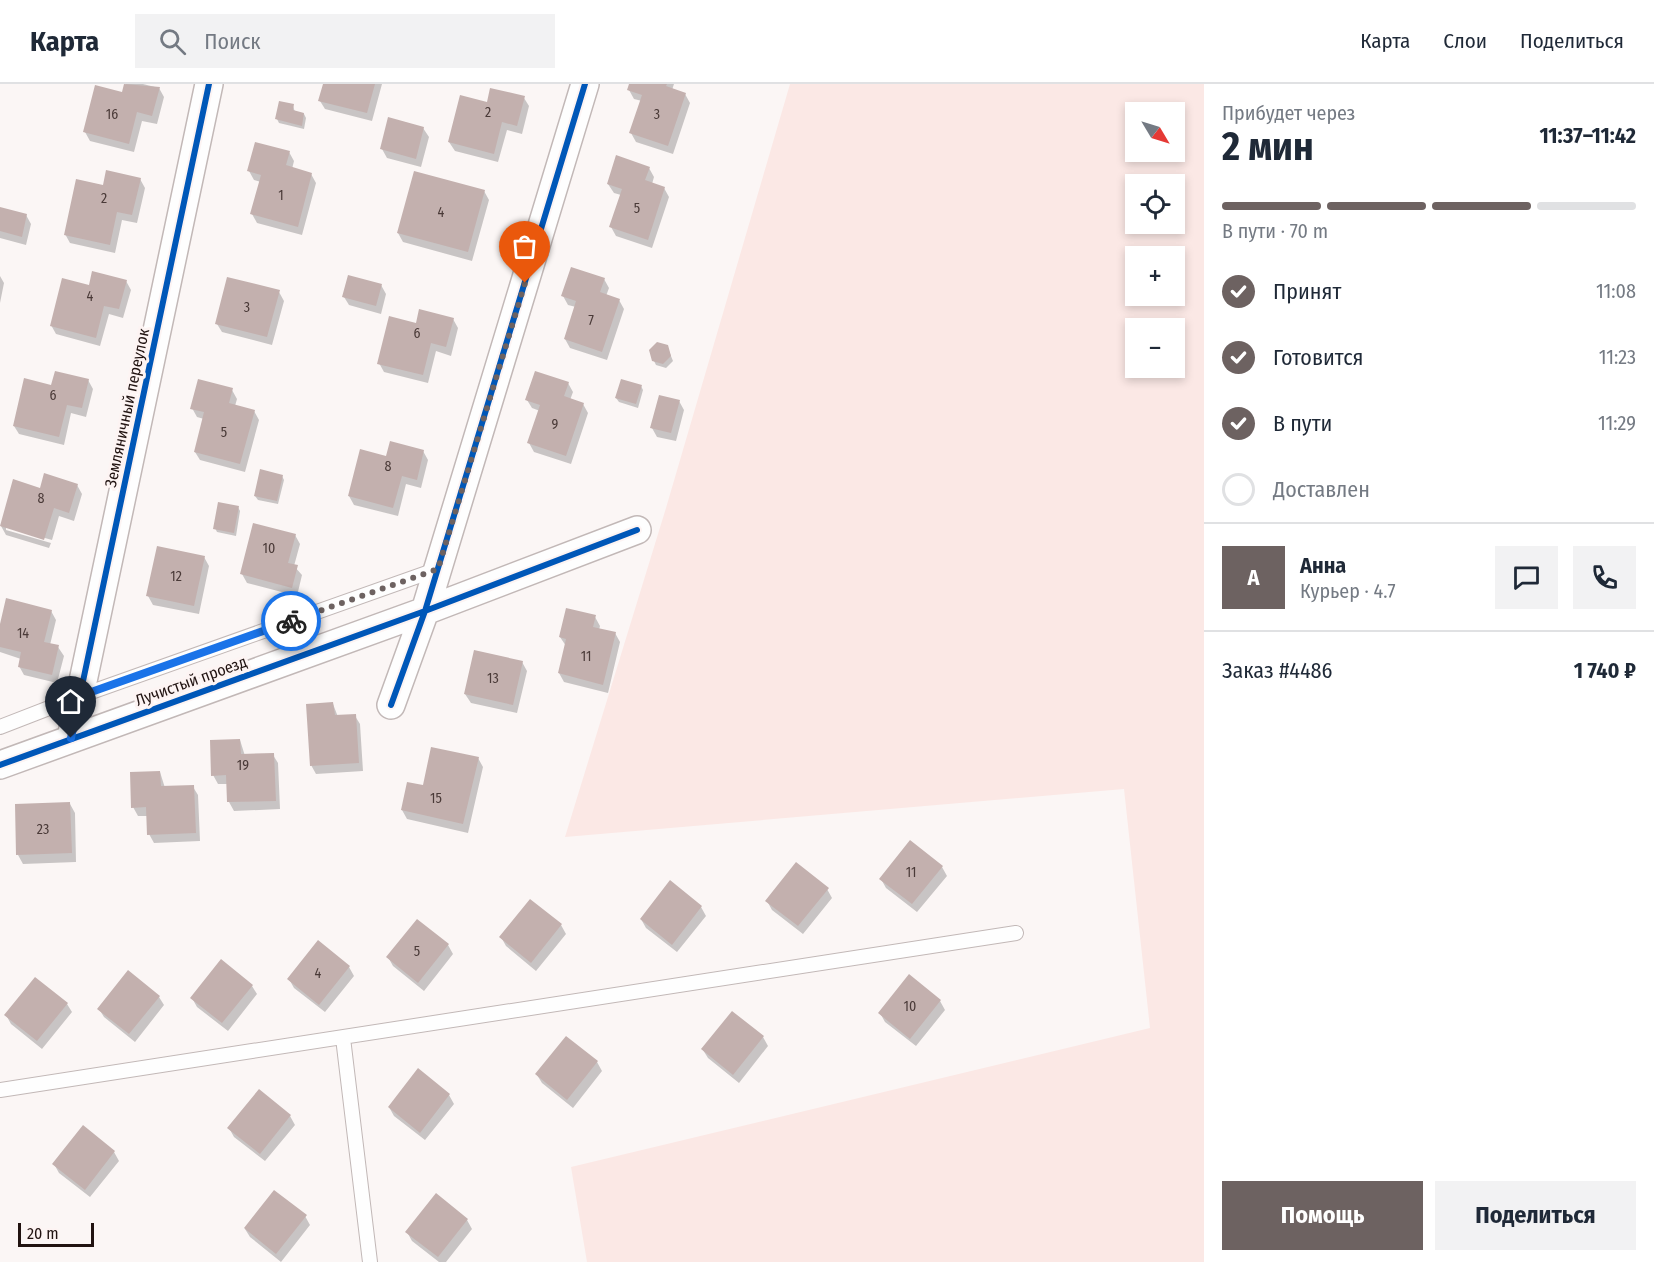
<!DOCTYPE html>
<html lang="ru">
<head>
<meta charset="utf-8">
<style>
  :root { --surface:#fff; --page:#f2f2f3; --text:#1f2937; --muted:#747a83; --line:#e0e1e3; --accent:#6d6261 }
  body { margin:0; font-family:"Fira Sans Condensed",sans-serif; background:var(--page); color:var(--text); height:100vh; display:flex; flex-direction:column; font-size:22px; white-space:nowrap }
  * { box-sizing:border-box; margin:0 }
  p { font-size:20px; color:var(--muted) }
  .icon { flex:none; width:33px; height:33px; fill:none; stroke:currentColor; stroke-width:2; stroke-linecap:round; stroke-linejoin:round }
  .map { position:relative; flex:1; overflow:hidden }
  .panel { display:flex; flex-direction:column; background:var(--surface); width:450px }
  .panel>* { flex:none }
  .needle { width:39px; rotate:128deg }
  .buttons { position:absolute; left:1125px; top:18px; display:grid; gap:12px }
  .buttons a { display:grid; place-items:center; width:60px; height:60px; border-radius:0px; background:var(--surface); box-shadow:0 3px 9px #0003; font-size:30px }
  .scale { position:absolute; left:18px; bottom:15px; width:76px; box-sizing:border-box; padding-left:6px; border:3px solid #211311; border-top:0; font-size:16px; line-height:21px; white-space:nowrap; color:#211311; -webkit-text-stroke:4px #fdf4f3; paint-order:stroke }
  .pin { position:absolute; display:grid; place-items:center; width:51px; height:51px; color:#fff; margin:-62px -26px; border-radius:50% 50% 50% 0; rotate:-45deg; box-shadow:0 0 6px #0007 }
  .pin .icon { rotate:45deg }
  .courier { position:absolute; display:grid; place-items:center; width:60px; height:60px; margin:-30px; border:4px solid #1a73e8; border-radius:50%; background:#fff; color:#222; box-shadow:0 2px 8px #0007 }
  .head em { font-style:normal; font-weight:700 }
  .head div { display:flex; flex-direction:column-reverse }
  .head { display:flex; align-items:center; justify-content:space-between; height:102px; padding:0 18px }
  h1 { font-size:39px; font-weight:700; line-height:45px }
  .bar { display:grid; grid-template-columns:repeat(4,1fr); gap:9px 6px; align-content:center; height:72px; padding:0 18px }
  .bar i { height:8px; border-radius:4px; background:var(--line) }
  .bar .current { background:var(--accent) }
  .bar p { grid-column:span 4 }
  .line { display:flex; align-items:center; gap:15px; padding:0 18px; border-top:2px solid var(--line) }
  .line div { flex:1 }
  .round { display:grid; place-items:center; flex:none; width:63px; height:63px; border-radius:0px; background:var(--page) }
  ol { padding:0 18px; list-style:none }
  li { display:flex; align-items:center; gap:18px; height:66px }
  li p { margin-inline-start:auto }
  li .icon { padding:6px; border-radius:50%; background:var(--accent); color:#fff; stroke-width:4 }
  li:last-child { color:var(--muted) }
  li i { width:33px; height:33px; border:3px solid var(--line); border-radius:50% }
  .button { display:flex; gap:12px; margin-top:auto; padding:12px 18px }
  .button a { flex:1; height:69px; border-radius:0px; background:var(--accent); color:#fff; font-size:24px; font-weight:700; line-height:69px; text-align:center }
  .button a+a { background:var(--page); color:var(--text) }
  header { display:flex; align-items:center; gap:36px; box-sizing:border-box; height:84px; padding:0 30px; background:var(--surface); border-bottom:2px solid var(--line) }
  header strong { font-size:28px }
  nav { display:flex; gap:33px; margin-inline-start:auto; font-size:21px }
  .search { width:420px; height:54px; background:var(--page); display:flex; align-items:center; gap:15px; box-sizing:border-box; padding:0 21px; border-radius:0px; color:var(--muted); font-size:22px }
  main { display:flex; flex:1; min-height:0 }
  .map>svg:first-child { display:block }
</style>
</head>
<body>
<header>
<strong>Карта</strong>
<div class="search"><svg class="icon" aria-label="search" viewBox="0 0 24 24"><circle cx="10" cy="10" r="6"/><path d="M15 15l6 6"/></svg>Поиск</div>
<nav><a>Карта</a><a>Слои</a><a>Поделиться</a></nav>
</header>
<main>
<div class="map">
<svg width="1204" height="1178" viewBox="0 0 1204 1178">
  <rect width="100%" height="100%" fill="#fbf6f5"/>
  <path fill="#fbe8e5" fill-rule="evenodd" d="M790,0H1204V1178H587L571,1083L1150,944L1124,705L565,753L666,424ZM1136,28H1174V68H1136ZM1136,100H1174V140H1136ZM1136,172H1174V212H1136ZM1136,244H1174V284H1136Z"/>
  <path fill="#0003" d="M126,0H143L159,4L164,13L157,40L142,37L134,68L90,57L85,48L123,10Z
    M324,0H382L372,37L325,25L320,17Z
    M631,0H674L672,6L685,10L690,19L673,70L636,58L631,49L642,17L634,15L629,6Z
    M524,14L529,22L522,50L507,46L498,78L455,67L449,58L488,20Z
    M293,22L295,28L304,30L306,34L304,45L279,39L277,35Z
    M423,44L429,53L421,83L387,74L382,65Z
    M289,68L294,77L292,85L311,90L316,99L302,151L257,139L252,130L261,98L254,96L249,87Z
    M649,84L654,93L652,100L664,104L669,113L652,164L616,152L611,143L621,111L614,109L608,100Z
    M140,95L145,104L137,139L122,136L115,169L70,159L65,150L104,102Z
    M484,107L489,116L472,177L403,158L398,149Z
    M0,125L26,131L31,140L26,161L0,154Z
    M0,192L4,199L0,219Z
    M604,195L609,204L606,212L619,216L624,225L607,276L570,264L565,255L576,223L568,221L563,212Z
    M126,197L131,206L123,234L109,230L100,262L56,250L51,241L90,203Z
    M381,201L386,210L381,230L349,221L344,213Z
    M279,208L284,217L272,261L222,248L217,240Z
    M453,235L458,244L451,272L436,267L428,299L384,288L379,279L417,241Z
    M667,262L673,277L666,284L656,281L654,277Z
    M88,296L93,305L86,333L71,329L64,361L19,350L14,342L52,303Z
    M568,299L573,308L570,316L583,320L588,329L571,380L534,368L529,359L540,327L532,324L527,316Z
    M641,302L643,306L638,324L619,318L616,314Z
    M232,306L237,315L235,322L254,327L259,336L245,388L200,376L195,368L204,335L197,333L192,324Z
    M679,317L684,326L676,357L657,353L652,344Z
    M423,367L428,376L421,404L406,400L398,432L354,421L349,412L387,373Z
    M282,392L284,396L278,420L258,416L255,412Z
    M77,401L82,410L74,437L59,432L52,456L6,443V446L51,459L49,464L6,451L1,442L41,406Z
    M238,423L240,427L236,452L217,448L215,444Z
    M295,451L300,460L294,482L302,491L297,512L247,499L242,490Z
    M204,473L209,482L199,530L153,521L148,512Z
    M51,527L56,536L50,561L58,563L64,572L57,599L24,591L19,582L21,575L0,568V546Z
    M595,533L600,542L599,546L615,549L620,558L608,609L564,598L559,589L566,562L560,553Z
    M522,578L527,587L517,629L471,619L465,610Z
    M333,620L338,633L355,632L360,640L363,687L316,690L311,681Z
    M240,656L245,672L273,671L278,679L280,725L234,727L229,718L228,700H218L213,691Z
    M478,674L483,683L468,749L407,735L402,726L424,703Z
    M160,688L165,704L193,703L198,711L200,757L154,759L149,750L148,732H138L133,723Z
    M70,720L75,729L76,778L23,780L18,771Z
    M942,783L947,792L917,828L886,804L881,795Z
    M670,798L701,823L706,832L677,868L646,844L641,835Z
    M827,805L832,814L803,850L772,826L767,817Z
    M561,841L566,850L536,887L506,862L501,853Z
    M448,861L453,870L424,907L393,882L388,873Z
    M349,883L354,892L325,928L294,904L289,895Z
    M252,902L257,910L228,947L197,923L192,914Z
    M159,913L164,921L135,958L104,933L99,925Z
    M940,917L945,926L916,962L885,938L880,929Z
    M67,920L72,928L42,965L11,940L6,931Z
    M763,953L768,962L739,999L708,974L703,966Z
    M566,954L597,978L602,987L573,1024L542,999L537,991Z
    M419,986L449,1011L454,1020L425,1056L394,1032L389,1023Z
    M290,1032L295,1041L265,1077L234,1053L229,1044Z
    M83,1044L114,1068L119,1077L90,1113L59,1089L54,1080Z
    M305,1132L310,1141L281,1178L250,1153L245,1145Z
    M467,1136L472,1145L446,1178H439L412,1157L407,1148Z"/>
  <path fill="#c3b0ae" d="M124,0L160,3L152,32L137,28L129,60L83,48L95,1L122,8Z
    M323,0H375L367,29L318,17Z
    M629,0H667L666,2L686,9L668,62L629,49L642,11L627,6Z
    M490,4L525,12L517,42L502,38L494,70L448,58L460,11L487,18Z
    M279,17L294,20L293,26L304,29L302,42L275,35Z
    M388,33L424,43L416,75L380,65Z
    M255,58L290,67L286,81L312,89L298,143L250,130L261,91L247,87Z
    M616,71L650,83L645,96L665,103L648,156L609,143L622,105L607,100Z
    M106,86L141,94L132,131L117,128L110,161L64,151L76,95L103,101Z
    M414,87L485,106L468,168L397,149Z
    M0,123L27,130L22,153L0,147Z
    M571,183L605,194L600,208L620,215L602,268L564,255L576,217L561,212Z
    M92,187L127,196L119,225L104,222L96,254L50,242L62,194L89,201Z
    M348,191L382,200L376,222L342,213Z
    M227,193L280,206L267,253L215,240Z
    M419,225L454,234L446,263L431,259L423,291L377,280L389,232L416,239Z
    M657,258L668,261L671,272L663,280L652,277L649,266Z
    M55,287L89,295L82,324L67,321L59,353L13,342L24,294L51,301Z
    M535,287L569,298L564,312L584,319L566,372L527,359L540,321L525,316Z
    M198,295L233,304L229,319L255,326L240,380L194,368L204,328L190,325Z
    M621,295L642,301L636,320L615,314Z
    M659,311L680,316L671,349L650,344Z
    M390,357L424,366L417,396L402,392L393,424L348,412L360,365L386,372Z
    M260,385L283,391L277,417L254,412Z
    M44,389L78,400L69,429L54,424L44,456L0,442L13,395L40,404Z
    M218,418L239,422L234,449L213,445Z
    M253,439L296,450L288,479L298,481L292,504L240,490Z
    M157,462L205,472L194,522L146,512Z
    M6,514L52,526L44,558L59,561L52,591L18,583L21,568L0,563V540Z
    M566,524L596,531L593,543L616,548L603,601L558,589L566,555L559,553Z
    M474,566L523,577L513,621L464,610Z
    M333,618L335,631L356,630L359,679L310,682L306,620Z
    M240,655L241,670L274,669L276,717L227,718L226,691L211,692L210,656Z
    M431,663L479,673L463,740L401,726L407,698L423,701Z
    M160,687L161,702L194,701L196,749L147,751L146,723L131,724L130,688Z
    M70,718L72,769L16,771L15,720Z
    M910,756L943,782L912,820L879,795Z
    M796,778L829,804L798,842L765,817Z
    M670,796L702,822L672,861L640,835Z
    M530,815L562,840L531,879L499,853Z
    M417,835L449,860L418,899L386,873Z
    M318,856L350,882L319,921L287,895Z
    M221,875L253,901L222,939L190,914Z
    M128,886L160,912L129,950L97,925Z
    M909,890L941,916L910,955L878,929Z
    M35,893L68,919L37,957L4,931Z
    M732,927L764,952L733,991L701,965Z
    M566,952L598,977L567,1016L535,990Z
    M418,984L450,1010L420,1049L388,1023Z
    M259,1005L291,1031L260,1070L227,1044Z
    M83,1041L115,1067L85,1106L52,1080Z
    M274,1106L307,1131L276,1170L244,1144Z
    M436,1109L468,1135L438,1173L405,1148Z"/>
  <g fill="none" stroke-linecap="round" stroke-linejoin="round">
    <defs>
      <path id="service" d="M0,643L80,612L438,485
        M343,954L370,1178
        M0,1006L1016,849"/>
      <path id="minor" d="M391,621L425,527L585,0
        M71,654L209,0
        M0,681L425,527L637,446"/>
    </defs>
    <use href="#service" stroke="#c2b8b7" stroke-width="16"/>
    <use href="#minor" stroke="#c2b8b7" stroke-width="30"/>
    <use href="#service" stroke="#fefefe" stroke-width="14"/>
    <use href="#minor" stroke="#fefefe" stroke-width="27"/>
    <defs>
      <path id="cycleway" d="M391,621L425,527L585,0
        M71,654L209,0
        M0,681L425,527L637,446"/>
    </defs>
    <use href="#cycleway" stroke="#fdf4f3" stroke-width="10"/>
    <use href="#cycleway" stroke="#0057b8" stroke-width="6"/>
  </g>
  <g fill="none" stroke-linecap="round" stroke-linejoin="round">
    <path stroke="#6d6261" stroke-width="6" stroke-dasharray="0 10.8" d="M291,537L438,485L525,199"/>
    <path stroke="#1a73e8" stroke-width="8" d="M71,654L80,612L291,537"/>
  </g>
  <g text-anchor="middle" dominant-baseline="central" stroke-width="6" stroke-linejoin="round" paint-order="stroke">
    <g font-size="14" fill="#4a3a38">
      <text x="488" y="28">2</text>
      <text x="112" y="30">16</text>
      <text x="657" y="30">3</text>
      <text x="281" y="111">1</text>
      <text x="104" y="114">2</text>
      <text x="637" y="124">5</text>
      <text x="441" y="128">4</text>
      <text x="90" y="212">4</text>
      <text x="247" y="223">3</text>
      <text x="591" y="236">7</text>
      <text x="417" y="249">6</text>
      <text x="53" y="311">6</text>
      <text x="555" y="340">9</text>
      <text x="224" y="348">5</text>
      <text x="388" y="382">8</text>
      <text x="41" y="414">8</text>
      <text x="269" y="464">10</text>
      <text x="176" y="492">12</text>
      <text x="23" y="549">14</text>
      <text x="586" y="572">11</text>
      <text x="493" y="594">13</text>
      <text x="243" y="681">19</text>
      <text x="436" y="714">15</text>
      <text x="43" y="745">23</text>
      <text x="911" y="788">11</text>
      <text x="417" y="867">5</text>
      <text x="318" y="889">4</text>
      <text x="910" y="922">10</text>
    </g>
    <g font-size="16" fill="#211311" stroke="#fdf4f3">
      <text transform="translate(127 324) rotate(-78)">Земляничный переулок</text>
      <text transform="translate(191 597) rotate(-20)">Лучистый проезд</text>
    </g>
  </g>
</svg>
<div class="buttons">
<a><svg class="needle" viewBox="-14 -14 28 28"><path d="M0-13l5 13h-10z" fill="#e53935"/><path d="M0 13l5-13h-10z" fill="#747a83"/></svg></a>
<a><svg class="icon" aria-label="locate" viewBox="0 0 24 24"><circle cx="12" cy="12" r="6"/><path d="M12 2v4M12 18v4M2 12h4M18 12h4"/></svg></a>
<a>+</a>
<a>−</a>
</div>
<div class="scale">20 m</div>
<div class="pin" style="left:525px;top:199px;background:#ea580c"><svg class="icon" aria-label="bag" viewBox="0 0 24 24"><path d="M5 8h14l-1 12H6zM9 8a3 3 0 0 1 6 0"/></svg></div>
<div class="pin" style="left:71px;top:654px;background:#1f2937"><svg class="icon" aria-label="home" viewBox="0 0 24 24"><path d="M3 11l9-7 9 7M6 9v11h12V9"/></svg></div>
<div class="courier" style="left:291px;top:537px"><svg class="icon" aria-label="bike" viewBox="0 0 24 24"><circle cx="6" cy="16" r="4"/><circle cx="18" cy="16" r="4"/><path d="M6 16l4-8h5l3 8M10 8l3 8H6M13 5h3"/></svg></div>
</div>
<section class="panel">
<div class="head"><div><h1>2 мин</h1><p>Прибудет через</p></div><em>11:37–11:42</em></div>
<div class="bar"><i class="current"></i><i class="current"></i><i class="current"></i><i></i><p>В пути · 70 m</p></div>
<ol>
<li><svg class="icon" aria-label="check" viewBox="0 0 24 24"><path d="M5 12l5 5 9-10"/></svg>Принят<p>11:08</p></li>
<li><svg class="icon" aria-label="check" viewBox="0 0 24 24"><path d="M5 12l5 5 9-10"/></svg>Готовится<p>11:23</p></li>
<li><svg class="icon" aria-label="check" viewBox="0 0 24 24"><path d="M5 12l5 5 9-10"/></svg>В пути<p>11:29</p></li>
<li><i></i>Доставлен</li>
</ol>
<div class="line" style="height:108px"><b class="round" style="background:var(--accent);color:#fff">А</b><div><b>Анна</b><p>Курьер · 4.7</p></div><a class="round"><svg class="icon" aria-label="chat" viewBox="0 0 24 24"><path d="M4 5h16v11H9l-5 4z"/></svg></a><a class="round"><svg class="icon" aria-label="phone" viewBox="0 0 24 24"><path d="M5 4h4l2 5-3 2q2 4 5 5l2-3 5 2v4C11 20 4 13 5 4z"/></svg></a></div>
<div class="line" style="height:78px"><div>Заказ #4486</div><b>1 740 ₽</b></div>
<div class="button"><a>Помощь</a><a>Поделиться</a></div>
</section>
</main>
</body>
</html>
